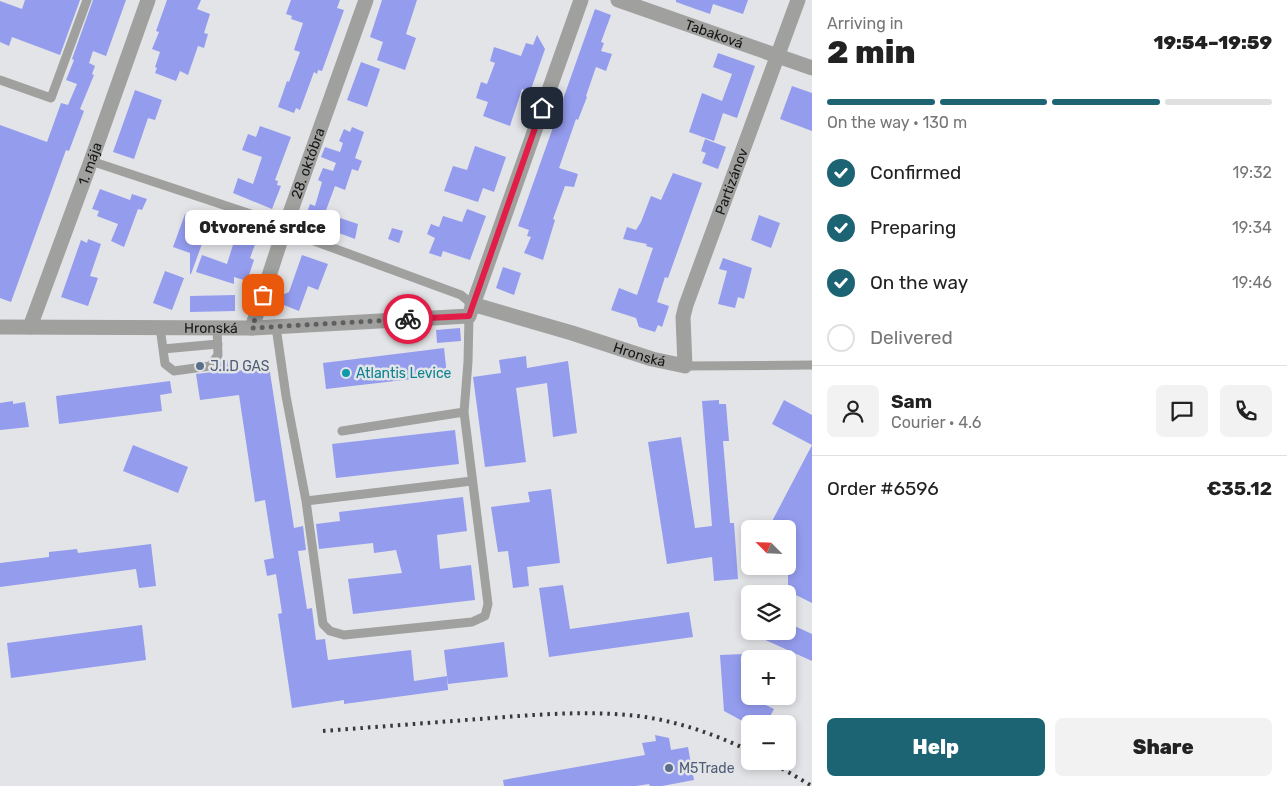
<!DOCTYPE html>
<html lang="en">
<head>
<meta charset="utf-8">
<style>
  :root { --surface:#fff; --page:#f2f2f2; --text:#222; --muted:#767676; --line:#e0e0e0; --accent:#1c6373 }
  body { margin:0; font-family:Rubik,sans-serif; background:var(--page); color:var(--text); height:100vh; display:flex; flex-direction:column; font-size:19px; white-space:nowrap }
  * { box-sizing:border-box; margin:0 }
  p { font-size:16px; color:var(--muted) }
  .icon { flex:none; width:28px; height:28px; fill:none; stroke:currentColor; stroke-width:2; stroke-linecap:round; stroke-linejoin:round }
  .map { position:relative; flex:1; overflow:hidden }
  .drawer { display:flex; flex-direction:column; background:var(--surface); width:475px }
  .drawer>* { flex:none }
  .needle { width:32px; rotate:294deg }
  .controls { position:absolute; left:741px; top:520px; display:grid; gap:10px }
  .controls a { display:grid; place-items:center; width:55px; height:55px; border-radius:8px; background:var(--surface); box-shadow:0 2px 8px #0003; font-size:25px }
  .pin { position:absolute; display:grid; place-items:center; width:42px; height:42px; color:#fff; margin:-21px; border-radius:10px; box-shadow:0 2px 8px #0006 }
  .courier { position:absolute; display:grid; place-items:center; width:50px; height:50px; margin:-25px; border:4px solid #e11d48; border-radius:50%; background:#fff; color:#222; box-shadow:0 1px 6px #0007 }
  .bubble { position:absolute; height:35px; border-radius:8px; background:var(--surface); box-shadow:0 2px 8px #0003; font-size:16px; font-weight:800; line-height:35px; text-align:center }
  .summary em { font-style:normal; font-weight:800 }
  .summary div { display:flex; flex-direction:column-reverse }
  .summary { display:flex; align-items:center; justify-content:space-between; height:85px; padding:0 15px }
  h1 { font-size:32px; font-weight:800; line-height:38px }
  .bar { display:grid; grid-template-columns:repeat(4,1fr); gap:8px 5px; align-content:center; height:60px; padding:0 15px }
  .bar i { height:6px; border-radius:4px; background:var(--line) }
  .bar .selected { background:var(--accent) }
  .bar p { grid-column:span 4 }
  .line { display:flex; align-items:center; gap:12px; padding:0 15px; border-top:1px solid var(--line) }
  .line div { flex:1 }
  .round { display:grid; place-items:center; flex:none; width:52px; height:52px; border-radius:8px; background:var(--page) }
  ol { padding:0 15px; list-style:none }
  li { display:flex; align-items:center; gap:15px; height:55px }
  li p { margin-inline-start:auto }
  li .icon { padding:5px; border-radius:50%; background:var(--accent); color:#fff; stroke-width:4 }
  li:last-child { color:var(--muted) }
  li i { width:28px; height:28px; border:2px solid var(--line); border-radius:50% }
  .cta { display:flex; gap:10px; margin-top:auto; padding:10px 15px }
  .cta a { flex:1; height:58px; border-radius:8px; background:var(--accent); color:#fff; font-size:20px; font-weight:800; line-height:58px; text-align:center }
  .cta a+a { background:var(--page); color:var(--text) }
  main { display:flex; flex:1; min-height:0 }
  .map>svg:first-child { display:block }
</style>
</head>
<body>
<main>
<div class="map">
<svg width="812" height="786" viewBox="0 0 812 786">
  <rect width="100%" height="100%" fill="#e3e4e7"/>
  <path fill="#949cee" d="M25,0H80L60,55L12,37L9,46L0,42V1L22,9Z
    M93,0H126L106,56L93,51L89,63L95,66L92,74L94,75L80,109L84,111L69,151L66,150L11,302L0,298V125L47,142L61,103L68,105L77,84L66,80L74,60L72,59Z
    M167,0H201L197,9L210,14L204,33L208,34L204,48L198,46L188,75L180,71L176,81L155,73L157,68L155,67L160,52L152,49L159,32L156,31Z
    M291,0H340L337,8L344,10L322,71L318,70L317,74L314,72L300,110L296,108L294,113L278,107L287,81L289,82L300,52L294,50L303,23L291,19L292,16L286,14Z
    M382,0H417L406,34L416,38L405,70L377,60L383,42L370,37Z
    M676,0H748L743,14L713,4L710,14L676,2Z
    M595,9L611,15L601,42L604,43L601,51L612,54L606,71L596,67L586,96L587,97L578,120L576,119L559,168L578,174L574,187L565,186L553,219L555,220L543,260L524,253L531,237L527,236L529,230L518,226Z
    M537,35L545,49L530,92L522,89L510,126L483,116L488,102L476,98L481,82L487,84L495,63L490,61L494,47L521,56L526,43L533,45Z
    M718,53L755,66L737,118L723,113L714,141L689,132L702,93L722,101L732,74L713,67Z
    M361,62L380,69L367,107L347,100Z
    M792,86L812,93V131L780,119Z
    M135,90L162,100L155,120L148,118L134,159L113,152Z
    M260,126L291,137L275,180L278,181L277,185L281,186L272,209L233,193L238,178L253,184L262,157L242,150L248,134L256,137Z
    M352,127L364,132L355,158L362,161L358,171L352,169L345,190L335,186L325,213L358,224L355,239L304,220L310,204L315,206L322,182L318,180L323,168L333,171L336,163L321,157L325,147L340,152L343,143L339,141L344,129L350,132Z
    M705,139L726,147L718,169L702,163L706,153L701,151Z
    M475,146L506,157L494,192L483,188L478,202L444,191L453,166L467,170Z
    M673,173L702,183L668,278L665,277L657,302L669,306L662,327L658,325L655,332L639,327L636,318L611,310L619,288L637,295L653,248L646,246L647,244L623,239L627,227L636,230L641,222L651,196L661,200Z
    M100,189L130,200L132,194L147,199L142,210L138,209L124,247L111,241L118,224L97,216L99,211L92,209Z
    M467,209L486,216L470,260L443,251L441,257L429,253L435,238L427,234L431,224L439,227L443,216L462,222Z
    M185,214L210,222L191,274H190V253L173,247Z
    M759,215L780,223L771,248L751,240Z
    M392,228L403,231L399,243L388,239Z
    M237,232L257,239L250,258L254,260L247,281L234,277V284L196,272L202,255L227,264Z
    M88,239L101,244L90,276L98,278L88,306L61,297L81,240L87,243Z
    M302,255L328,264L318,290L308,286L299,311L271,300L289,292Z
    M723,258L752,268L744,299L738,297L735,308L718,304L727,271L719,269Z
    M503,267L521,273L514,295L496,288Z
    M165,271L184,278L172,310L153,303Z
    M235,295V311L190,312V296Z
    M460,328L461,341L437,343L436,330Z
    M444,348L447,375L326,389L323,363Z
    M526,356L527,368L568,361L577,433L553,437L547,383L516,388L526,462L485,467L473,377L501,373L499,360Z
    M223,359H227L229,372L269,366L294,528L303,526L306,550L298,551L307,609L312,608L316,640L325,639L328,660L411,650L414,681L447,676L448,690L344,704V700L292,708L278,614L282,613L276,574L267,576L264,560L274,558L265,500L255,502L239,395L200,400L196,374L213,372Z
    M170,381L172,393L160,395L162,411L59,424L56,396Z
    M719,400V404H726L729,441H723L730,523H734L738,579L714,581L712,557L667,564L648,442L681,437L695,528L712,526L702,401Z
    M784,400L812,415V445L772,424Z
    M13,401V404L25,402L29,427L0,430V403Z
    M455,430L459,464L336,478L332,444Z
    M133,445L188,467L178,493L123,471Z
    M812,445V603L788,591V529H768Z
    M551,489L560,563L527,567L529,586L513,588L508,551L498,552L491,507L530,502L528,492Z
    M463,497L467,531L437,535L440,569L471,565L475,600L353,614L348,579L402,573L396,550L374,553L373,543L319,549L316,524L340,521L339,512Z
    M151,544L156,586L139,588L136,569L0,587V563L49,557V552L77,549L78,553Z
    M563,585L570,629L689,612L693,637L549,657L539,588Z
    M788,623L812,634V661L745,631H788Z
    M142,625L146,660L11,678L7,643Z
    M504,642L508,677L448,684L444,650Z
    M744,654L747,696L774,709L766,724H748L724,711L720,655Z
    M655,735L669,738L671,750L688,747L694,780L662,786H650L649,784L636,786H504L503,780L645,755L642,743L656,741Z"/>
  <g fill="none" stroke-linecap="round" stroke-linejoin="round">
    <path stroke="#a0a09e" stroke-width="9" d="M0,80L51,98L87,0
      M91,161L272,221L284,230L461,295L472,304
      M160,327L165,364L174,371L210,366L218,355L217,328
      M276,327L286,396L306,501L323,624L330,631L344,635L472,622L485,616L488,604L464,412L468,362L469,316
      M163,349L218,344
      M685,366L812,365
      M342,431L464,412
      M306,501L472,481"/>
    <g stroke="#a0a09e" stroke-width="15">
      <path id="s1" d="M618,0L812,68"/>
      <path id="s2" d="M472,304L572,333L652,359L685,366L683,317L686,305L798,0"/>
      <path id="s3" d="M0,327L252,328L469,316L581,0"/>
      <path id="s4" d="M30,327L91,161L148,0"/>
      <path id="s5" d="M252,328L284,230L366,0"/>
    </g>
    <path stroke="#38383a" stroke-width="4" stroke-dasharray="2.5 5" stroke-linecap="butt" d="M323,731C375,727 427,723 479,719C532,715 585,710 638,716C677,721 714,734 750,751
      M769,761L812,786"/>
  </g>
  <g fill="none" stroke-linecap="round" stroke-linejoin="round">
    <path stroke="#5e5f60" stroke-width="5" stroke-dasharray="0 9" d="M263,295L252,328L408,319"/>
    <path stroke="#e11d48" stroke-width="6" d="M408,319L469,316L542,108"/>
  </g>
  <g fill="#5c6f8a" stroke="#e3e4e7" stroke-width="2">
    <circle cx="200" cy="366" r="5"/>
    <circle cx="669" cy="768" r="5"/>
  </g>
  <circle fill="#0f9aa8" stroke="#e3e4e7" stroke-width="2" cx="346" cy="373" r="5"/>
  <g text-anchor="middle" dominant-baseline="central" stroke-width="5" stroke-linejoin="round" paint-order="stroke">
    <g font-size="14" fill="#171718" stroke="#e3e4e7">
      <text stroke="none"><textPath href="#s1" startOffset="102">Tabaková</textPath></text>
      <text stroke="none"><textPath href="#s4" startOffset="174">1. mája</textPath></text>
      <text stroke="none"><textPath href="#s5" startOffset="174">28. októbra</textPath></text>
      <text stroke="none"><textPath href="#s2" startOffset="415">Partizánov</textPath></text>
      <text stroke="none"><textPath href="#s3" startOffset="211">Hronská</textPath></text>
      <text stroke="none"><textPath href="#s2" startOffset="175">Hronská</textPath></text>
    </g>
    <g font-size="14" fill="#4e5e75" stroke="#e3e4e7" text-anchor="start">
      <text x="210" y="366">J.I.D GAS</text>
      <text x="679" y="768">M5Trade</text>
    </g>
    <g font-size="14" fill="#0d838f" stroke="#e3e4e7" text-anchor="start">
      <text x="356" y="373">Atlantis Levice</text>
    </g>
  </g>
</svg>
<div class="controls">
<a><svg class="needle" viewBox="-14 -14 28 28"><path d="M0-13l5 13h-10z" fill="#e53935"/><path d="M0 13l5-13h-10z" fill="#767676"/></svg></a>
<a><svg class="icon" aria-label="layers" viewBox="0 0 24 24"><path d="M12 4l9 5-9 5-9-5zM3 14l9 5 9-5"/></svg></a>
<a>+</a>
<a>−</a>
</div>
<div class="pin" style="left:263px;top:295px;background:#ea580c"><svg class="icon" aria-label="bag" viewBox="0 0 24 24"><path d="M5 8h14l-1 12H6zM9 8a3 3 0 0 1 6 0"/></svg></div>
<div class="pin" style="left:542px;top:108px;background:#1f2937"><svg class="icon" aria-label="home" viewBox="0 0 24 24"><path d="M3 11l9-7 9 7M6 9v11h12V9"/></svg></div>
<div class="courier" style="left:408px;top:319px"><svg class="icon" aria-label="bike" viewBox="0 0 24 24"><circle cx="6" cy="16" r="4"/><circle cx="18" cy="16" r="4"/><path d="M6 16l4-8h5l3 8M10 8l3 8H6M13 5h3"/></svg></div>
<div class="bubble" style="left:185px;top:210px;width:155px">Otvorené srdce</div>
</div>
<section class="drawer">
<div class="summary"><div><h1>2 min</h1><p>Arriving in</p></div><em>19:54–19:59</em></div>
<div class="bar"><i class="selected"></i><i class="selected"></i><i class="selected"></i><i></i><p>On the way · 130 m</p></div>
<ol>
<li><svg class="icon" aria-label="check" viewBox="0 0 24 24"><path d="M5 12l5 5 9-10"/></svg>Confirmed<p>19:32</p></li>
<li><svg class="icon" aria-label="check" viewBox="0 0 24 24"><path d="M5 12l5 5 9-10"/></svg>Preparing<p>19:34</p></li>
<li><svg class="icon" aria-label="check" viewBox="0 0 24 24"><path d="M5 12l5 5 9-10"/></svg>On the way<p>19:46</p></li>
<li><i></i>Delivered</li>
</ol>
<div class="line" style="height:90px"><a class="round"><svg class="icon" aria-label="person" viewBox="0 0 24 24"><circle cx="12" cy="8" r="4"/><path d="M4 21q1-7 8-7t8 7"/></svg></a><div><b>Sam</b><p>Courier · 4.6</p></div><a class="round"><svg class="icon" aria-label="chat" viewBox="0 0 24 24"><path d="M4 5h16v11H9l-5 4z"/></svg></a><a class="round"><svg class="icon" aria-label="phone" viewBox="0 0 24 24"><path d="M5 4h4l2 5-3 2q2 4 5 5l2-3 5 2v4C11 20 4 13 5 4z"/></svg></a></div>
<div class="line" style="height:65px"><div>Order #6596</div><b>€35.12</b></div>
<div class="cta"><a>Help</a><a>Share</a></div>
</section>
</main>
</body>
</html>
